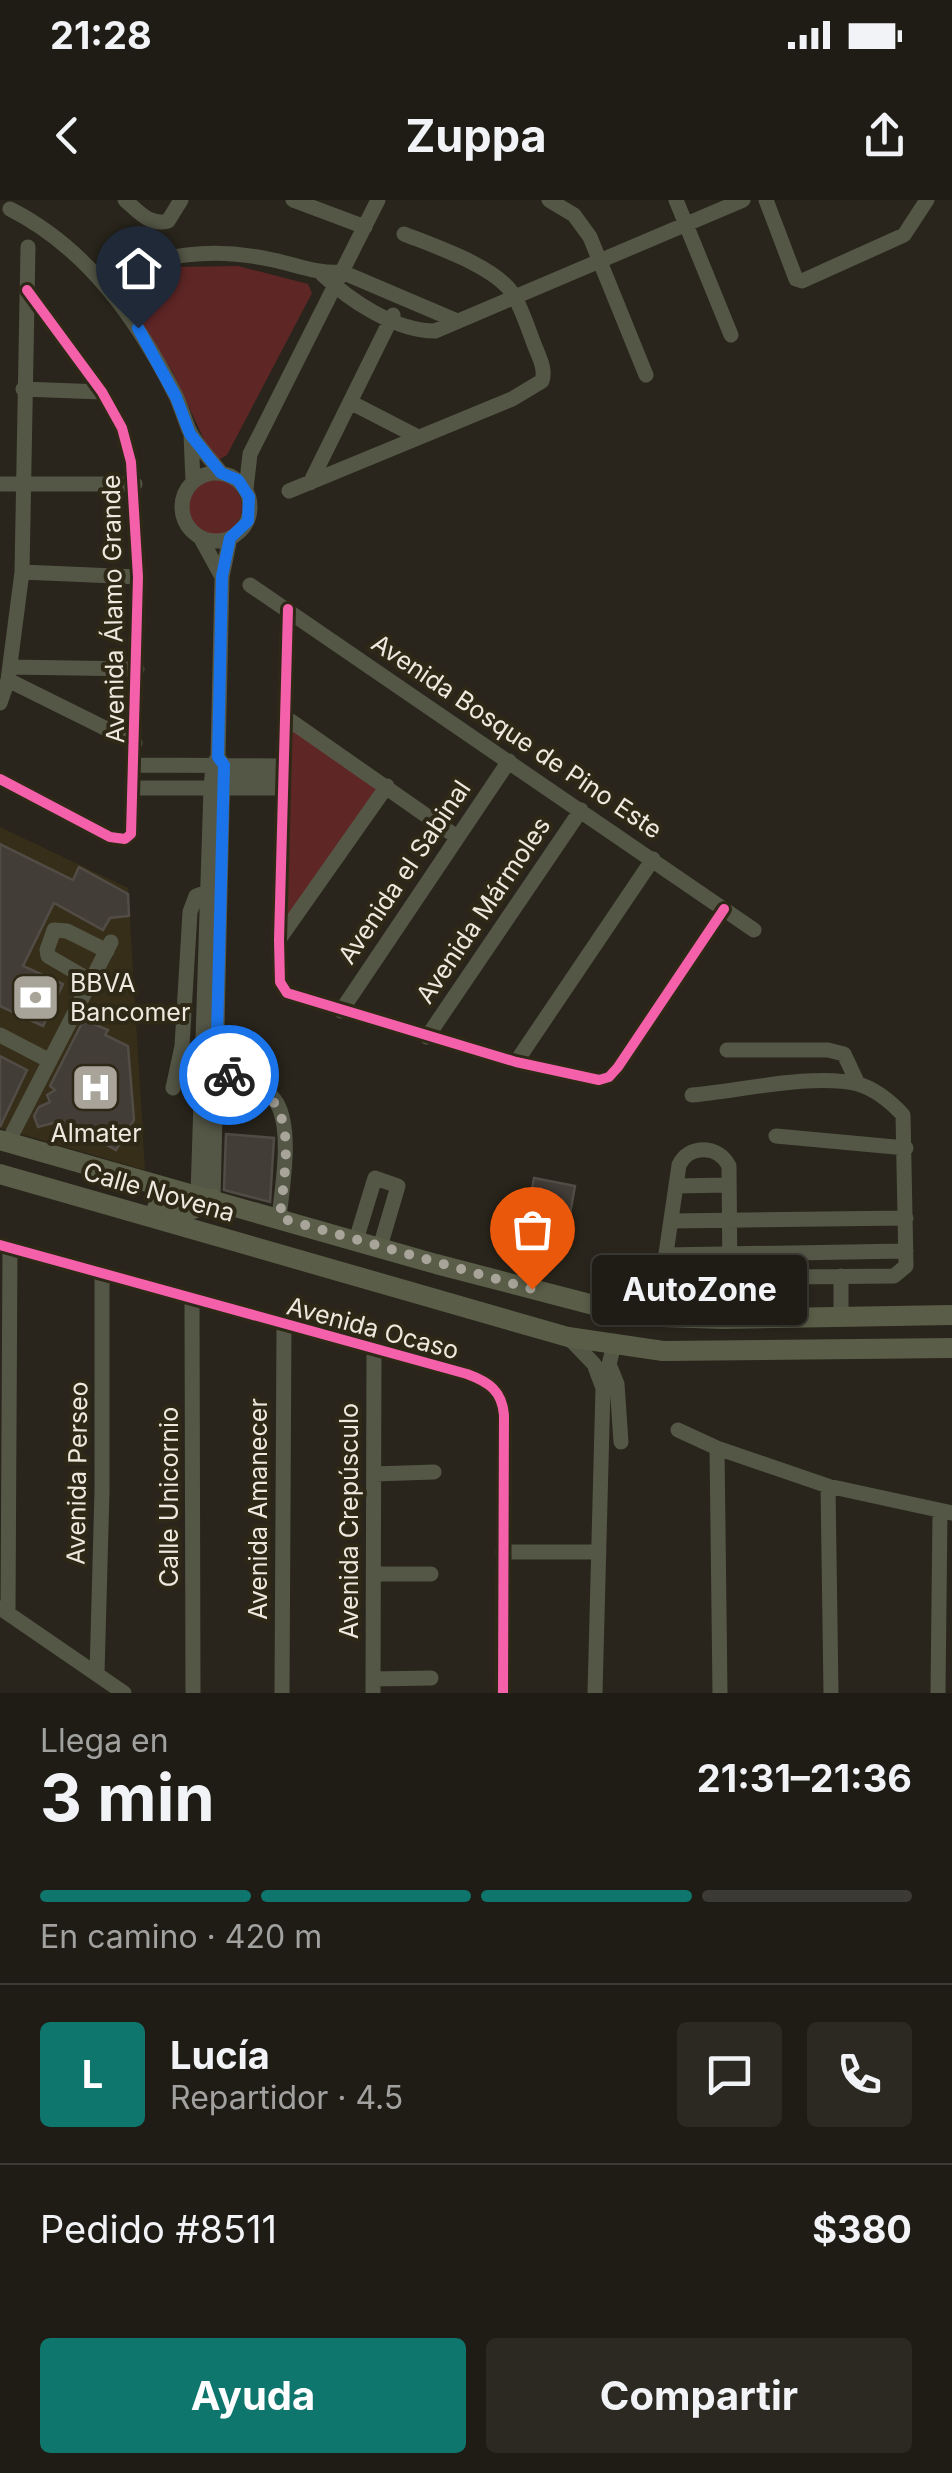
<!DOCTYPE html>
<html lang="es">
<head>
<meta charset="utf-8">
<style>
  :root { --surface:#1f1c15; --page:#2c2922; --text:#f1f3f6; --muted:#a1a1a0; --line:#3c3a34; --accent:#0f766e }
  body { margin:0; font-family:Inter,sans-serif; background:var(--page); color:var(--text); height:100vh; display:flex; flex-direction:column; font-size:38px; white-space:nowrap }
  * { box-sizing:border-box; margin:0 }
  p { font-size:32px; color:var(--muted) }
  .icon { flex:none; width:55px; height:55px; fill:none; stroke:currentColor; stroke-width:2; stroke-linecap:round; stroke-linejoin:round }
  .map { position:relative; height:1493px; overflow:hidden }
  .details { display:flex; flex-direction:column; background:var(--surface); flex:1 }
  .details>* { flex:none }
  .pin { position:absolute; display:grid; place-items:center; width:85px; height:85px; color:#fff; margin:-102px -42px; border-radius:50% 50% 50% 0; rotate:-45deg; box-shadow:0 0 10px #0007 }
  .pin .icon { rotate:45deg }
  .courier { position:absolute; display:grid; place-items:center; width:100px; height:100px; margin:-50px; border:8px solid #1a73e8; border-radius:50%; background:#fff; color:#222; box-shadow:0 2px 12px #0007 }
  .bubble { position:absolute; height:70px; border-radius:10px; background:var(--surface); box-shadow:0 2px 8px #0004,0 0 0 2px var(--line); font-size:32px; font-weight:700; line-height:70px; text-align:center }
  .headline em { font-style:normal; font-weight:700 }
  .headline div { display:flex; flex-direction:column-reverse }
  .headline { display:flex; align-items:center; justify-content:space-between; height:170px; padding:0 40px }
  h1 { font-size:65px; font-weight:700; line-height:75px }
  .bar { display:grid; grid-template-columns:repeat(4,1fr); gap:15px 10px; align-content:center; height:120px; padding:0 40px }
  .bar i { height:12px; border-radius:8px; background:var(--line) }
  .bar .current { background:var(--accent) }
  .bar p { grid-column:span 4 }
  .line { display:flex; align-items:center; gap:25px; padding:0 40px; border-top:2px solid var(--line) }
  .line div { flex:1 }
  .round { display:grid; place-items:center; flex:none; width:105px; height:105px; border-radius:10px; background:var(--page) }
  .action { display:flex; gap:20px; margin-top:auto; padding:20px 40px }
  .action a { flex:1; height:115px; border-radius:10px; background:var(--accent); color:#fff; font-size:40px; font-weight:700; line-height:115px; text-align:center }
  .action a+a { background:var(--page); color:var(--text) }
  .status { display:flex; justify-content:space-between; align-items:center; height:70px; padding:0 50px; background:var(--surface); direction:ltr }
  .status svg { height:28px; fill:currentColor }
  header { display:flex; justify-content:space-between; align-items:center; height:130px; padding:0 40px; background:var(--surface); font-size:45px; font-weight:700 }
  .map>svg:first-child { display:block }
</style>
</head>
<body>
<div class="status"><b>21:28</b><svg viewBox="0 0 49 12"><path d="M0 12V9h3v3zM5 12V6h3v6zM10 12V3h3v9zM15 12V0h3v12zM26 1h20v11H26zM47 4h2v5h-2z"/></svg></div>
<header><svg class="icon" aria-label="back" viewBox="0 0 24 24"><path d="M15 5l-7 7 7 7"/></svg>Zuppa<svg class="icon" aria-label="share" viewBox="0 0 24 24"><path d="M12 15V3M7 8l5-5 5 5M5 13v7h14v-7"/></svg></header>
<div class="map">
<svg width="952" height="1493" viewBox="0 0 952 1493">
  <rect width="100%" height="100%" fill="#29251c"/>
  <path fill="#362e18" d="M0,627L128,688L145,970L0,928Z"/>
  <path fill="#5f2626" d="M238,66L308,84L312,93L227,255L220,259L210,252L172,171L123,96L129,80L174,67Z
    M186 307a28 28 0 1 1 56 0a28 28 0 1 1-56 0Z
    M285,523L381,587L282,731Z"/>
  <path fill="#433d37" stroke="#514c46" stroke-width="2.5" d="M0,644L73,680L79,667L128,694L129,716L110,718L103,730L54,703L23,766L63,784L43,826L0,806Z
    M87,821L108,830L105,835L128,846L134,920L116,950L78,930L59,933L57,922L38,927L34,916L39,907L50,902L47,895L55,890L50,886L81,825Z
    M0,856L27,870L0,927Z
    M226,934L274,938L270,1002L224,990Z
    M534,978L575,986L562,1058L520,1051Z"/>
  <g fill="none" stroke-linecap="round" stroke-linejoin="round">
    <path stroke="#545746" stroke-width="15" d="M125,0C138,11 149,26 168,21L181,0
      M293,0L365,27
      M549,0L574,15L590,37L646,175
      M676,0L731,135
      M766,0L796,79L802,81L904,35L927,0
      M10,9C87,48 137,119 175,194C181,206 184,218 189,230C196,245 211,259 221,273
      M322,74C349,100 395,131 435,131L743,0
      M108,85C153,50 219,48 273,60C297,65 317,74 342,72L457,121
      M23,189L102,192
      M350,202L418,237
      M191,234L193,282
      M182 307a34 34 0 1 1 68 0a34 34 0 1 1-68 0Z
      M310,283L393,115
      M0,284H135
      M246,289L250,254L378,0
      M289,291L512,199L542,181C546,169 539,157 534,144C528,128 522,109 513,94C495,66 434,46 404,34
      M200,337L222,377
      M22,372L138,377
      M250,385L754,730
      M288,409L279,740L280,782L287,793L516,862L599,880L609,877L618,867L724,709
      M10,467L137,469
      M8,480L135,543
      M0,503L8,480L22,372L28,47
      M285,517L457,637
      M135,565L282,566
      M223,576L282,577
      M0,579L110,637L125,639L131,634L138,377L131,262L122,228L102,192L27,90
      M134,588H282
      M280,738L387,586
      M91,781L48,756L47,750L54,730L67,731L107,751
      M341,811L509,561
      M0,835L50,861
      M427,837L581,610
      M727,850H828L844,854L858,884
      M516,862L653,659
      M216,872C237,877 260,881 274,899C294,924 282,988 279,1018
      M173,888L182,846L190,712L196,696L213,690
      M692,895C739,891 813,873 858,884C875,889 891,902 903,915L906,1066L894,1076L674,1078L664,1067L679,965C689,944 719,945 729,966L730,1078
      M776,936L906,948
      M8,942L111,742
      M676,986L729,985
      M198,995L211,588L213,565L218,557L222,377L230,338
      M213,999L223,565L218,557
      M671,1021L906,1018
      M356,1040L375,978L398,986L380,1047
      M0,1045L467,1174C489,1182 502,1191 504,1215L503,1493
      M666,1055L906,1051
      M192,1100L193,1493
      M841,1117V1076
      M568,1137L594,1164L603,1188
      M609,1164L617,1184L621,1242
      M678,1230L717,1248L828,1286L952,1313
      M717,1248L720,1493
      M374,1274L434,1272
      M828,1286L831,1493
      M503,1352H599
      M374,1374H431
      M0,1408L124,1493
      M8,1412L10,1048
      M97,1474L102,1291V1073
      M373,1479L431,1478
      M282,1493L284,1125
      M373,1493L374,1149
      M595,1493L603,1188L614,1145
      M938,1493L940,1312"/>
    <path stroke="#5a5e48" stroke-width="20" d="M0,940L436,1064L609,1109L662,1117L723,1119L952,1115
      M0,974L568,1137L663,1151L952,1148
      M157,1008L193,1009L213,999"/>
    <defs>
      <path id="cycleway" d="M288,409L279,740L280,782L287,793L516,862L599,880L609,877L618,867L724,709
        M0,579L110,637L125,639L131,634L138,377L131,262L122,228L102,192L27,90
        M0,1045L467,1174C489,1182 502,1191 504,1215L503,1493"/>
    </defs>
    <use href="#cycleway" stroke="#2e2817" stroke-width="16"/>
    <use href="#cycleway" stroke="#f560ab" stroke-width="10"/>
  </g>
  <g fill="none" stroke-linecap="round" stroke-linejoin="round">
    <path stroke="#a8a49a" stroke-width="10" stroke-dasharray="0 18" d="M229,875C304,893 285,959 280,1018L532,1089"/>
    <path stroke="#1a73e8" stroke-width="12" d="M138,128L176,197L190,234L221,273L238,280L249,297L248,321L230,338L222,376L218,557L224,565L216,872L229,875"/>
  </g>
  <defs>
    <symbol id="bank-square" viewBox="-11 -11 22 22"><rect x="-9" y="-9" width="18" height="18" rx="4" fill="#a8a49a" stroke="#2e2817"/><path d="M-6-4H6V4H-6ZM0-2.3a2.3 2.3 0 1 0 0 4.6a2.3 2.3 0 1 0 0-4.6Z" fill="#fff"/></symbol>
    <symbol id="hospital-square" viewBox="-11 -11 22 22"><rect x="-9" y="-9" width="18" height="18" rx="4" fill="#a8a49a" stroke="#2e2817"/><path d="M-5-5h3v3.5h4V-5h3V5h-3V1.5h-4V5h-3Z" fill="#fff"/></symbol>
  </defs>
  <g fill-rule="evenodd">
    <use href="#bank-square" x="8" y="770" width="55" height="55"/>
    <use href="#hospital-square" x="68" y="860" width="55" height="55"/>
  </g>
  <g text-anchor="middle" dominant-baseline="central" stroke-width="8" stroke-linejoin="round" paint-order="stroke">
    <g font-size="25" fill="#ede9de" stroke="#2e2817">
      <text transform="translate(113 409) rotate(-91)">Avenida Álamo Grande</text>
      <text transform="translate(517 536) rotate(34)">Avenida Bosque de Pino Este</text>
      <text transform="translate(404 672) rotate(-56)">Avenida el Sabinal</text>
      <text transform="translate(483 710) rotate(-56)">Avenida Mármoles</text>
      <text transform="translate(159 992) rotate(16)">Calle Novena</text>
      <text transform="translate(373 1128) rotate(15)">Avenida Ocaso</text>
      <text transform="translate(77 1273) rotate(-89)">Avenida Perseo</text>
      <text transform="translate(169 1297) rotate(-90)">Calle Unicornio</text>
      <text transform="translate(258 1309) rotate(-90)">Avenida Amanecer</text>
      <text transform="translate(349 1321) rotate(-90)">Avenida Crepúsculo</text>
    </g>
    <g font-size="25" fill="#ede9de" stroke="#2e2817" text-anchor="start">
      <text x="70" y="783">BBVA<tspan x="70" dy="29">Bancomer</tspan></text>
      <text x="96" y="933" text-anchor="middle">Almater</text>
    </g>
  </g>
</svg>
<div class="pin" style="left:532px;top:1089px;background:#ea580c"><svg class="icon" aria-label="bag" viewBox="0 0 24 24"><path d="M5 8h14l-1 12H6zM9 8a3 3 0 0 1 6 0"/></svg></div>
<div class="pin" style="left:138px;top:128px;background:#1f2937"><svg class="icon" aria-label="home" viewBox="0 0 24 24"><path d="M3 11l9-7 9 7M6 9v11h12V9"/></svg></div>
<div class="courier" style="left:229px;top:875px"><svg class="icon" aria-label="bike" viewBox="0 0 24 24"><circle cx="6" cy="16" r="4"/><circle cx="18" cy="16" r="4"/><path d="M6 16l4-8h5l3 8M10 8l3 8H6M13 5h3"/></svg></div>
<div class="bubble" style="left:592px;top:1055px;width:215px">AutoZone</div>
</div>
<section class="details">
<div class="headline"><div><h1>3 min</h1><p>Llega en</p></div><em>21:31–21:36</em></div>
<div class="bar"><i class="current"></i><i class="current"></i><i class="current"></i><i></i><p>En camino · 420 m</p></div>
<div class="line" style="height:180px"><b class="round" style="background:var(--accent);color:#fff">L</b><div><b>Lucía</b><p>Repartidor · 4.5</p></div><a class="round"><svg class="icon" aria-label="chat" viewBox="0 0 24 24"><path d="M4 5h16v11H9l-5 4z"/></svg></a><a class="round"><svg class="icon" aria-label="phone" viewBox="0 0 24 24"><path d="M5 4h4l2 5-3 2q2 4 5 5l2-3 5 2v4C11 20 4 13 5 4z"/></svg></a></div>
<div class="line" style="height:130px"><div>Pedido #8511</div><b>$380</b></div>
<div class="action"><a>Ayuda</a><a>Compartir</a></div>
</section>
</body>
</html>
